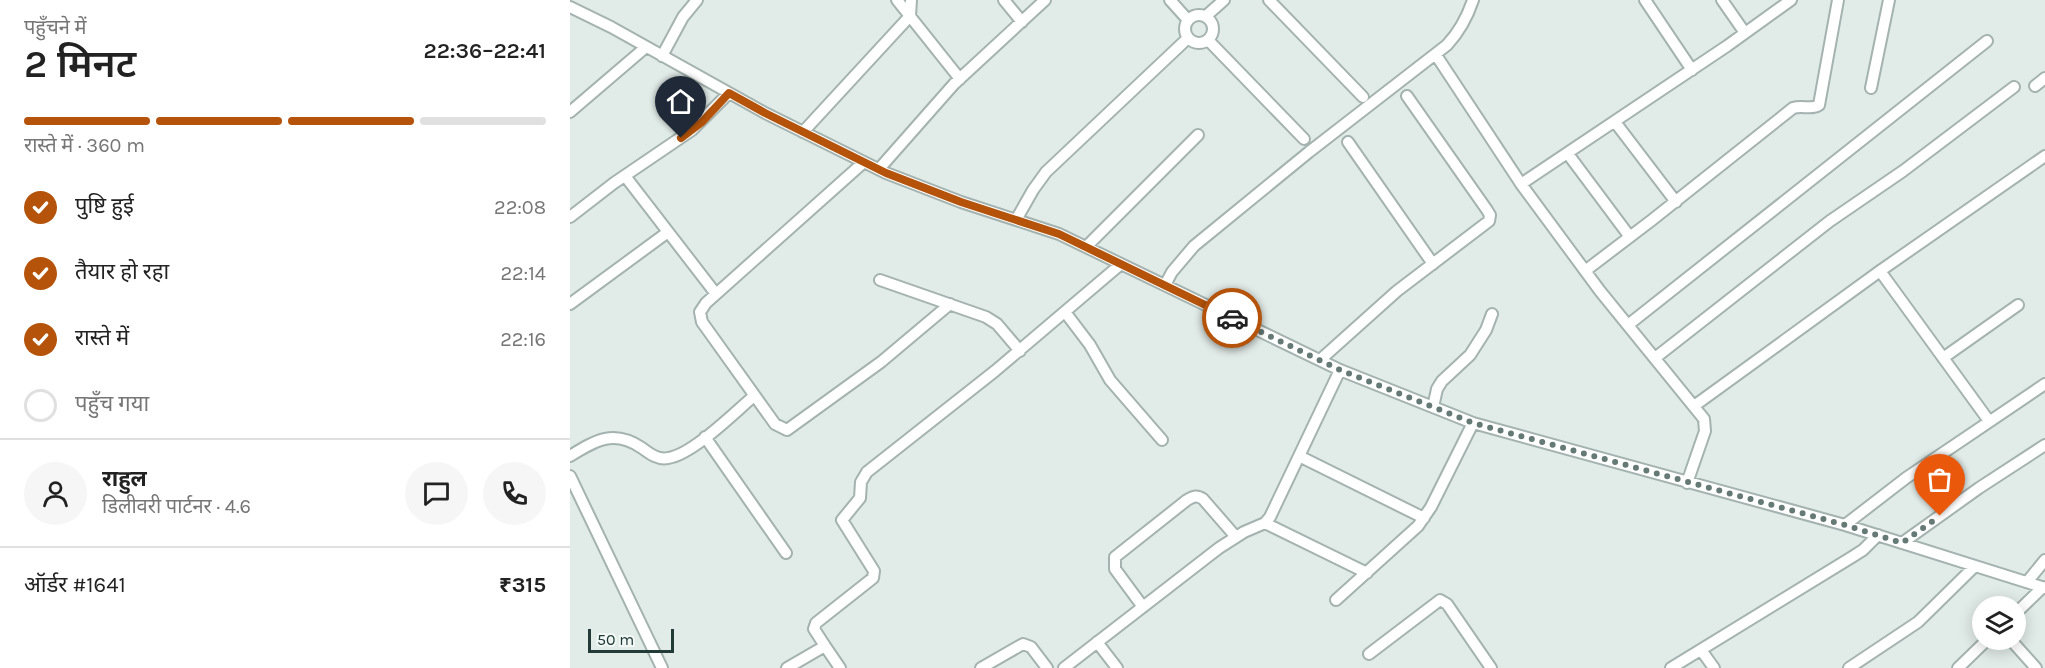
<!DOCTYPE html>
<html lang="hi">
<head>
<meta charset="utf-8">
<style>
  :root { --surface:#fff; --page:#f6f6f6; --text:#222; --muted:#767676; --line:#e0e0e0; --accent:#b45309 }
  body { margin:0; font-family:Karla,"Noto Sans Devanagari",sans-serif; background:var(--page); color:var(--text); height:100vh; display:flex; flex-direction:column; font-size:22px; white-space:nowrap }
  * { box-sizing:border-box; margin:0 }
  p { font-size:20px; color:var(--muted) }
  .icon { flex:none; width:33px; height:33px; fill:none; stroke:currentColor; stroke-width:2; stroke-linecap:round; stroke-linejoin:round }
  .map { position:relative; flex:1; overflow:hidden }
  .drawer { display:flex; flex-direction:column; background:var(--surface); width:570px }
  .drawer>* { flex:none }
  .controls { position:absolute; left:1402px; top:596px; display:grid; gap:12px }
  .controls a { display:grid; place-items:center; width:54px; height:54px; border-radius:50%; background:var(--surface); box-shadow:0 3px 15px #0003; font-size:30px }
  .scale { position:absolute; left:18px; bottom:15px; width:86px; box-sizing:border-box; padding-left:6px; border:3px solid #223b37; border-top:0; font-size:16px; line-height:21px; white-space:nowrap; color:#223b37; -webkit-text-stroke:4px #f1f8f5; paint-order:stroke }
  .pin { position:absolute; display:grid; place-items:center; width:51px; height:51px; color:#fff; margin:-62px -26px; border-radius:50% 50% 50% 0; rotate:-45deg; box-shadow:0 0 6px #0007 }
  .pin .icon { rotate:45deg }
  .courier { position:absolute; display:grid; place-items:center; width:60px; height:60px; margin:-30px; border:4px solid #b45309; border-radius:50%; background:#fff; color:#222; box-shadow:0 2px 8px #0007 }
  .summary em { font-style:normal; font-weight:600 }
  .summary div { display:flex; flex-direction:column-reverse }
  .summary { display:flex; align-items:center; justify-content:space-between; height:102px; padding:0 24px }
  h1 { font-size:39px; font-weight:600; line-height:45px }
  .bar { display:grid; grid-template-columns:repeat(4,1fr); gap:9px 6px; align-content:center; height:72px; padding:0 24px }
  .bar i { height:8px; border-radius:4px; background:var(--line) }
  .bar .selected { background:var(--accent) }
  .bar p { grid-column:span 4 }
  .line { display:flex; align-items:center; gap:15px; padding:0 24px; border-top:2px solid var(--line) }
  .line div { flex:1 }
  .round { display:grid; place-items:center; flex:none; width:63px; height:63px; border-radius:32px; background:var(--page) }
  ol { padding:0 24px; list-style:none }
  li { display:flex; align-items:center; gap:18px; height:66px }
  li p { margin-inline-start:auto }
  li .icon { padding:6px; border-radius:50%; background:var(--accent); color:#fff; stroke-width:4 }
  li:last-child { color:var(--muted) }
  li i { width:33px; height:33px; border:3px solid var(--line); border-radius:50% }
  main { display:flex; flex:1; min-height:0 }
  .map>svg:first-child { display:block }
</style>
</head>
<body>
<main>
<section class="drawer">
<div class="summary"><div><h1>2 मिनट</h1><p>पहुँचने में</p></div><em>22:36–22:41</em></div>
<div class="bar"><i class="selected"></i><i class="selected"></i><i class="selected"></i><i></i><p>रास्ते में · 360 m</p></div>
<ol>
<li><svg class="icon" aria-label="check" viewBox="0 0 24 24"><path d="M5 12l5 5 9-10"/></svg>पुष्टि हुई<p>22:08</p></li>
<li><svg class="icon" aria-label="check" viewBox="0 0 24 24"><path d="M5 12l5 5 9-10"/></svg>तैयार हो रहा<p>22:14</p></li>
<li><svg class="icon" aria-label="check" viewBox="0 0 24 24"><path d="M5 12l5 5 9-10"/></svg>रास्ते में<p>22:16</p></li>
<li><i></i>पहुँच गया</li>
</ol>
<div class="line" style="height:108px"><a class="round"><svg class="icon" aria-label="person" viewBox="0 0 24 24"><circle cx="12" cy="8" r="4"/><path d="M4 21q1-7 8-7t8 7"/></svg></a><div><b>राहुल</b><p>डिलीवरी पार्टनर · 4.6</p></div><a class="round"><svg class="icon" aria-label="chat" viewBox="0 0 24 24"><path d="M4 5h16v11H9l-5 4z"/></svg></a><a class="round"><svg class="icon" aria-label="phone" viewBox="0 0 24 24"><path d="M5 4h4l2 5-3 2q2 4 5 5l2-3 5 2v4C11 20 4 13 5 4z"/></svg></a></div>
<div class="line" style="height:78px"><div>ऑर्डर #1641</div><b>₹315</b></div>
</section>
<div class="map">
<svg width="1475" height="668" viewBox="0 0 1475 668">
  <rect width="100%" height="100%" fill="#e1ebe7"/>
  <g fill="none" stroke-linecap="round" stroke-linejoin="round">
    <defs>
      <path id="minor" d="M327,0L390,79
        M434,0L452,22
        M600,0L618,20
        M699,0L793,97
        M1075,0L1122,70
        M1152,0L1175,33
        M0,7L41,27L195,113L316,173L391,202L489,234L770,370L903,423L1275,525L1475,588
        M615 29a14 14 0 1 1 28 0a14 14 0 1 1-28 0Z
        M636,16L654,0
        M638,40L734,139
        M866,55L951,184L1030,291L1134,419L1135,431L1117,483
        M92,56L113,17L127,0
        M1465,86L1475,78
        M1301,88L1319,0
        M0,112L76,47
        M1045,122L1106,202
        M233,132L340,16L341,0
        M778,142L863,264
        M998,154L1060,237
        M294,162L136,303L130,312L132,322L205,424L217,430L311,362L380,304
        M309,169L384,84L475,0
        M55,176L146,294
        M951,184L1157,46L1221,0
        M0,217L44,183L122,130L159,93
        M446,220L463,190L476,172L618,38
        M516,247L628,135
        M1015,271L1082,220L1223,108C1232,105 1242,110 1249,105L1268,0
        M1310,271L1419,421
        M310,280L416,317L427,324L450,351
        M595,285L602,272L624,246L739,152L877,45C890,31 897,18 903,0
        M0,304L98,232
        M495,312L520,345L540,380L592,440
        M1058,325L1417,41
        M1085,358L1260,221L1333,171L1444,87
        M1373,358L1448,305
        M750,360L827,291L919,221L920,215L917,210L837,96
        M1124,406L1310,271L1475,156
        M863,407L867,389L872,381L900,355L916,330L922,314
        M135,437L216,553
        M0,456C26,440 44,429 72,448C80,454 88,460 98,458C122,455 164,413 184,396
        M729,456L854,518
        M0,476L92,668
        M695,523L797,573
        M1275,525L1336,478L1475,384
        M1332,543L1409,488L1475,445
        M1457,582L1475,560
        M766,600L848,526L861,507L903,423
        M573,607L545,569V557L617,500C624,496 627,495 633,499L666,537
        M1446,613L1473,587
        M1440,639L1466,668
        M527,642L547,668
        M255,646L270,668
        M1131,650L1144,668
        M799,654L870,600L877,604L921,668
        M217,668L255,646L244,629L246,623L303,578L304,571L272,520L290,498L291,482L297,472L425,371L551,264
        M411,668L453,644L461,647L477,668
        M494,668L649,548L674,532L695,523L700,517L770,370
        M1101,668L1282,557L1293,550L1308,535
        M1279,668L1348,622L1405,566
        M1388,668L1418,639"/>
    </defs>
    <use href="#minor" stroke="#a4b3af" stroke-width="14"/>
    <use href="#minor" stroke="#fff" stroke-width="10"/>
  </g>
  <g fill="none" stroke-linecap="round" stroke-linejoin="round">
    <path stroke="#657975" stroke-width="6" stroke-dasharray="0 10.8" d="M662,318L770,370L903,423L1275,525L1332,543L1370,516"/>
    <path stroke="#b45309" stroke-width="8" d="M111,138L132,122L159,93L195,113L316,173L391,202L489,234L662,318"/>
  </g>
</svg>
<div class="controls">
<a><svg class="icon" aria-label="layers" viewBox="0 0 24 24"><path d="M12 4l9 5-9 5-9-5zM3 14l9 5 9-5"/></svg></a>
</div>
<div class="scale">50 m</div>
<div class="pin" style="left:1370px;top:516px;background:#ea580c"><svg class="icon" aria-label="bag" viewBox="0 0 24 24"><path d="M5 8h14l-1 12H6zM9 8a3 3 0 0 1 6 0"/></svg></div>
<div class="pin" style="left:111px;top:138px;background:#1f2937"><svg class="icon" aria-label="home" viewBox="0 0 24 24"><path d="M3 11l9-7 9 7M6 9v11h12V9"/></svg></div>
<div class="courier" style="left:662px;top:318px"><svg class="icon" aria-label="car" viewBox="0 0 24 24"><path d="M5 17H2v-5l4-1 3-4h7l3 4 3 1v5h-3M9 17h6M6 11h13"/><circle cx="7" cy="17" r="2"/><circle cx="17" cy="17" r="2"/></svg></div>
</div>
</main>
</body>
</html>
